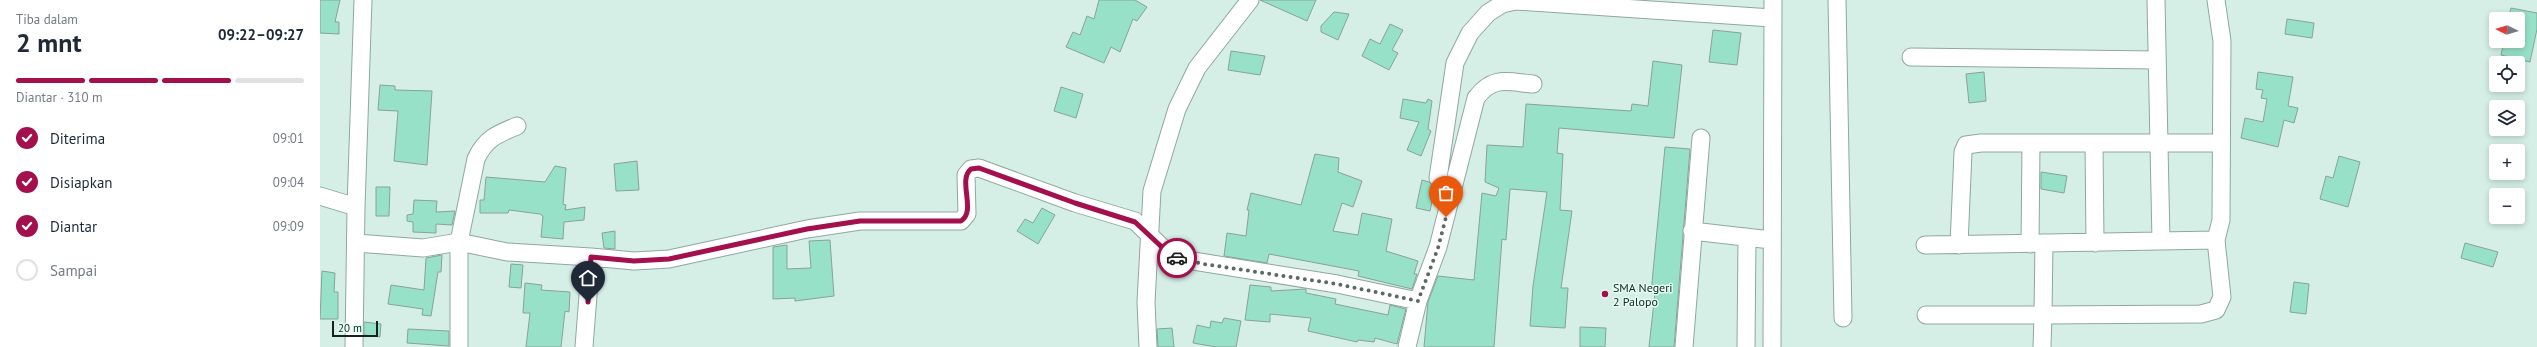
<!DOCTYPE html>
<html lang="id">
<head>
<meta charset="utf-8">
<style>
  :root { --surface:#fff; --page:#f6f6f7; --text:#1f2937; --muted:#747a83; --line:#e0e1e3; --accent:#a40f4d }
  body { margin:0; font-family:"PT Sans",sans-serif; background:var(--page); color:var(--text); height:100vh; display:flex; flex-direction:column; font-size:15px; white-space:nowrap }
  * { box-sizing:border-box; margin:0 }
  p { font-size:13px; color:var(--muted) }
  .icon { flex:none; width:22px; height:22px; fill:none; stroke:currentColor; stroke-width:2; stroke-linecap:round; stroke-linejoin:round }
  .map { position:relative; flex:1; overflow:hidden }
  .details { display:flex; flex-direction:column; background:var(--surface); width:320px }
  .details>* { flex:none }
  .needle { width:26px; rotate:275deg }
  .controls { position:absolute; left:2169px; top:12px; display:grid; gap:8px }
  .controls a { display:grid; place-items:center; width:36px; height:36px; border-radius:4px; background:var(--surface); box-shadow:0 2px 6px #0003; font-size:20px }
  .scale { position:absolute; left:12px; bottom:10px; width:46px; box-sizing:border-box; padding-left:4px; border:2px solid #17211e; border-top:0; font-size:11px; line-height:14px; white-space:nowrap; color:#17211e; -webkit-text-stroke:3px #e2fdf3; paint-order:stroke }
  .pin { position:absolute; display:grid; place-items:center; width:34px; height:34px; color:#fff; margin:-41px -17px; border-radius:50% 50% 50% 0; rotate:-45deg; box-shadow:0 0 4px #0007 }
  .pin .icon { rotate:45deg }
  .courier { position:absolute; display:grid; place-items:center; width:40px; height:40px; margin:-20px; border:3px solid #a40f4d; border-radius:50%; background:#fff; color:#222; box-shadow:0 1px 5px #0007 }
  .headline em { font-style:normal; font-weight:600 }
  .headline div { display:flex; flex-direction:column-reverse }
  .headline { display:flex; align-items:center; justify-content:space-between; height:68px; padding:0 16px }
  h1 { font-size:26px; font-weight:600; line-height:30px }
  .bar { display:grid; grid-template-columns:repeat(4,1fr); gap:6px 4px; align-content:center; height:48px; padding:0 16px }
  .bar i { height:5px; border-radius:3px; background:var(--line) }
  .bar .on { background:var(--accent) }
  .bar p { grid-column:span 4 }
  ol { padding:0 16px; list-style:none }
  li { display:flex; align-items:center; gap:12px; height:44px }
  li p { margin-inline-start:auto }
  li .icon { padding:4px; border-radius:50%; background:var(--accent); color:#fff; stroke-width:4 }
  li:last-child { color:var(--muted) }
  li i { width:22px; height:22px; border:2px solid var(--line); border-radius:50% }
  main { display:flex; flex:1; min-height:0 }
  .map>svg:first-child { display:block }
</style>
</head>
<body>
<main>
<section class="details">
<div class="headline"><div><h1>2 mnt</h1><p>Tiba dalam</p></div><em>09:22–09:27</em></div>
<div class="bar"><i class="on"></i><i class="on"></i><i class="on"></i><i></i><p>Diantar · 310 m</p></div>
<ol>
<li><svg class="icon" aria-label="check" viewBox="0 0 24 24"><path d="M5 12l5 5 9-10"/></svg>Diterima<p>09:01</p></li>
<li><svg class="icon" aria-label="check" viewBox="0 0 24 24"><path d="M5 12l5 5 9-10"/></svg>Disiapkan<p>09:04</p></li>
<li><svg class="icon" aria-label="check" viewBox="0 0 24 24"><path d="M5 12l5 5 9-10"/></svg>Diantar<p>09:09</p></li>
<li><i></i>Sampai</li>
</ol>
</section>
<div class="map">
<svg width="2217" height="347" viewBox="0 0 2217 347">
  <rect width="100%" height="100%" fill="#d5efe6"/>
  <path fill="#97e1c9" stroke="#89a299" d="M0,0H20L15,22H19V34L0,33Z
    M779,0H815L827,7L817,21L813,19L800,52L791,47L784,63L746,47L753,32L760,35L767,16L774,19Z
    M940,0H996L987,21Z
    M2191,8L2217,13V29L2210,62L2181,55L2184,41H2198V19H2188Z
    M1014,12L1029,14L1018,40L1001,32V26Z
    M1967,19L1994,23L1992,38L1965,34Z
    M1070,24L1083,30L1072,50L1078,53L1069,70L1042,56L1050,39L1060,44Z
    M1393,30L1421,33L1417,65L1389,62Z
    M911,51L945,56L940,75L908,70Z
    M1333,61L1362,65L1354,138L1239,128L1237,153L1243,154L1240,210L1252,211L1241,288H1248L1245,328L1210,326L1213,286L1227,192L1190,189L1186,240L1182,239L1174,347H1104L1108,302L1118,276L1154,280L1162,193L1176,196L1179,188L1165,182L1167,145L1203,147L1206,104L1311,111L1312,104L1328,106Z
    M1664,72L1666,101L1649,103L1646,74Z
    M1938,72L1973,77L1968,106L1978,108L1974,123L1964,120L1958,147L1921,138L1925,118L1943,122L1947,99L1941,98L1943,90L1936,89Z
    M60,85L75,86V90L112,91L107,165L74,161L78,111L58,110Z
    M741,87L763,94L756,118L734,111Z
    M1083,99L1106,103L1108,99L1112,101L1108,129L1111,131L1101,156L1087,150L1099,122L1080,118Z
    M1345,147L1370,149L1354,347H1329L1335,293H1331Z
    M995,154L1019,158L1018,172L1042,181L1033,207L1022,203L1013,231L1038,235L1042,213L1072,219L1066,251L1098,261L1094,274H1097L1092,289L1038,276L1039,271L949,254L947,263L904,256L907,233L926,236L929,210H927L931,193L981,205Z
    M2019,156L2040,162L2028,207L2000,199L2006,176L2013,178Z
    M317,161L319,190L296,191L294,164Z
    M235,166L246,168L243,204L246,205L245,210L265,207L264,220L244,222L243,239L221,237L223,216L220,214L189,210L188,213H160V200H164L166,177L225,182Z
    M1721,172L1747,176L1744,193L1721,189Z
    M1102,180L1109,182L1115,187L1110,211L1096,208Z
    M56,187H70L69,216H56Z
    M94,200L117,201L116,212L135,211L132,225L116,224V233L93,232V222L87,221V215L93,214Z
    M722,208L735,215L718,244L697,231L705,219L713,223Z
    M295,231V249L284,248L282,233Z
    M510,240L514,296L475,301V298L453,299V247L467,245V269L491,268L489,241Z
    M2145,243L2178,252L2173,267L2141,258Z
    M122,255L121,272H118L111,316L102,315L103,309L68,304L71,285L104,290L106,258Z
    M191,264L203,265L201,288L189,287Z
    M2,271L15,273L14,292H18V319H0Z
    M1974,282L1989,284L1986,314L1970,312Z
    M205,283L222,285L221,290L250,292L249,312L245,311L241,347H206L210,313H203Z
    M930,285L951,287V291L986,289V293L1016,299L1015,304L1068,315L1070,305L1086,309L1077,344L1055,338L1054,342L1038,340L1037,342L988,331L991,318L950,314V322L925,320Z
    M904,318L921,321L916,347H896L873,343L877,325L890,328L891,321L902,323Z
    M44,322L61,324L60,337L44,335Z
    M1260,327L1286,328L1285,347H1260Z
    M852,328L854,347H838L837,329Z
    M88,329L129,331V346L87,343Z"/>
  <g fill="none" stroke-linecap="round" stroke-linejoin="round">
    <defs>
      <path id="minor" d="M1517,0L1523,318
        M1836,0L1841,241
        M1591,57L1837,60
        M1774,143L1775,243
        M1118,178L1135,63L1150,33L1168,13L1182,4L1196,1L1452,18
        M0,196L36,207
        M1372,231L1451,240
        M36,243L103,248L139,242L187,252L271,257
        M1710,244L1711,144
        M1605,245L1896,240
        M1639,245L1643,152L1646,145L1661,143H1901
        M1606,315H1723L1724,243
        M34,347L36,207L43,0
        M139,347V242L156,159C165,139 177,134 197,126
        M264,347L271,257L314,261L349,259L487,229L540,221H641L647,214L646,175L651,169L659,168L755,203L815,221L845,250L861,259L1017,284L1098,301
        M828,347L826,302L832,191L857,109L877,68L930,0
        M1087,347L1098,301L1118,247L1156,98C1173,75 1188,82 1213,84
        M1364,347L1381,138
        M1426,347L1427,237
        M1452,347L1453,0
        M1722,347L1723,315L1881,314L1896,310L1902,297L1896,240L1901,220L1902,41L1896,0"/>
    </defs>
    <use href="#minor" stroke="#8fa89f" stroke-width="19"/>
    <use href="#minor" stroke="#fff" stroke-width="17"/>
  </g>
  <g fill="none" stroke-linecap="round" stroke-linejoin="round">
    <path stroke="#5a6964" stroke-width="4" stroke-dasharray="0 7.2" d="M857,258L884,264L1017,284L1098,301L1118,248L1126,217"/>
    <path stroke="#a40f4d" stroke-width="5" d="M268,302L271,257L314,261L349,259L487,229L540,221H641C657,211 637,180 651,169L659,168L755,203L815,222L845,250L857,258"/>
  </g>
  <circle fill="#a40f4d" stroke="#e2fdf3" stroke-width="1.5" cx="1285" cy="294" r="4"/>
  <g text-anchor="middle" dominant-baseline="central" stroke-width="3" stroke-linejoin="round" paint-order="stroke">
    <g font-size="12" fill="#17211e" stroke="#e2fdf3" text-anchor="start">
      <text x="1293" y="287">SMA Negeri<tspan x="1293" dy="14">2 Palopo</tspan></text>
    </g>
  </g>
</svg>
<div class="controls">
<a><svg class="needle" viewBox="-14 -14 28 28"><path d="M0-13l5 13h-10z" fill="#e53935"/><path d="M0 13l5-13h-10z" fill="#747a83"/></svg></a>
<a><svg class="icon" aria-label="locate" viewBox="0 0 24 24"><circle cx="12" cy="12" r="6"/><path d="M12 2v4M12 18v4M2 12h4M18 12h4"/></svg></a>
<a><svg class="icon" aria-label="layers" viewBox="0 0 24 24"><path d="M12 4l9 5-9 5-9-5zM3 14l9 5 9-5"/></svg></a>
<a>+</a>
<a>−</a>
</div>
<div class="scale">20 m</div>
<div class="pin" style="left:1126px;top:217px;background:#ea580c"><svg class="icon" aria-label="bag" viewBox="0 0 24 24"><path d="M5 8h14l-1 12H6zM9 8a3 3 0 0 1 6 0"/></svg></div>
<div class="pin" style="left:268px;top:302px;background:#1f2937"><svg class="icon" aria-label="home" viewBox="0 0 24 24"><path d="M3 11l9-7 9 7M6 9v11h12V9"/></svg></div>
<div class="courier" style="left:857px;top:258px"><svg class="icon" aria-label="car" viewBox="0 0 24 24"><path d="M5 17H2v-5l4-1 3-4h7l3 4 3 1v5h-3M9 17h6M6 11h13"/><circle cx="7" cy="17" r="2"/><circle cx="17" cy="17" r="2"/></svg></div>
</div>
</main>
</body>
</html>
